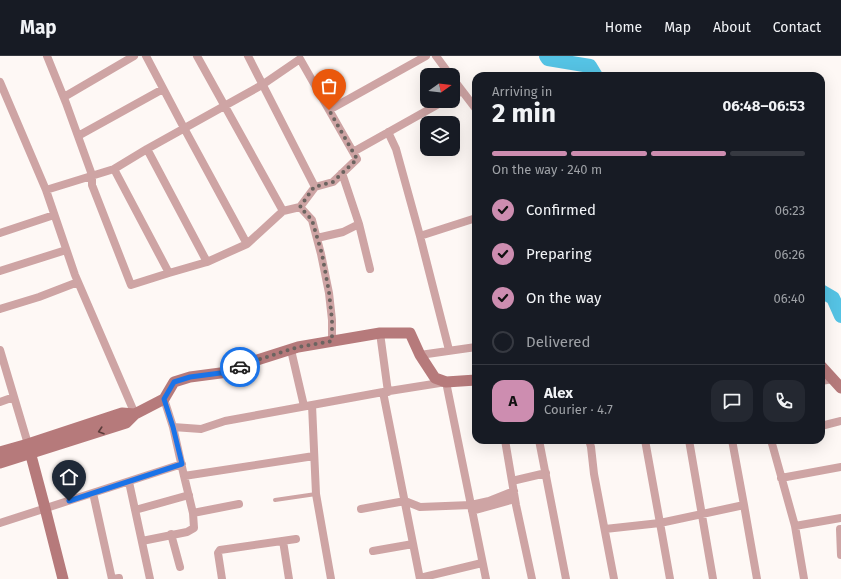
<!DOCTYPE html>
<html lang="en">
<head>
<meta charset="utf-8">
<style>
  :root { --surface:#171b24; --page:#242831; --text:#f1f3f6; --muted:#9ea1a6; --line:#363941; --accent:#cd8db0 }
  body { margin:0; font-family:"Fira Sans",sans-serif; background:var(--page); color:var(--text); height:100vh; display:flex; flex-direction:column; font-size:15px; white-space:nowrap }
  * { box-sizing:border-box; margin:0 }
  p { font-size:13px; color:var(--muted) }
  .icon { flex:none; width:22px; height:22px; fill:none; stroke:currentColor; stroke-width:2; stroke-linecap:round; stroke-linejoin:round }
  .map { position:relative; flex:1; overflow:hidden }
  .sheet { position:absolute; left:472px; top:16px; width:353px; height:372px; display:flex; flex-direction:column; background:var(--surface); border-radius:12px; box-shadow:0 4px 16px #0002 }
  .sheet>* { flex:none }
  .needle { width:26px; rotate:76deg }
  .controls { position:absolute; left:420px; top:12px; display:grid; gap:8px }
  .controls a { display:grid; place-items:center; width:40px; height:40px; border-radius:8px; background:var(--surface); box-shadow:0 4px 16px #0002; font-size:20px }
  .pin { position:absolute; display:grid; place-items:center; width:34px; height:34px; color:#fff; margin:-41px -17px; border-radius:50% 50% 50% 0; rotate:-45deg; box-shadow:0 0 4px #0007 }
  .pin .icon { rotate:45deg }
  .courier { position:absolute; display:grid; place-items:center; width:40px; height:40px; margin:-20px; border:3px solid #1a73e8; border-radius:50%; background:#fff; color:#222; box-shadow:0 1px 5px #0007 }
  .summary em { font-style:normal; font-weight:700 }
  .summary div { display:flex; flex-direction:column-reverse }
  .summary { display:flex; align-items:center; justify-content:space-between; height:68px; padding:0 20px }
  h1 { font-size:26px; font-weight:700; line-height:30px }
  .bar { display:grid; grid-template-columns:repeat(4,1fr); gap:6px 4px; align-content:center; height:48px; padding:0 20px }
  .bar i { height:5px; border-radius:3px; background:var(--line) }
  .bar .active { background:var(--accent) }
  .bar p { grid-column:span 4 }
  .line { display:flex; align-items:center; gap:10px; padding:0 20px; border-top:1px solid var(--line) }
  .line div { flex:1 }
  .round { display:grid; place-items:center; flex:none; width:42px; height:42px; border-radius:12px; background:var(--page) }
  ol { padding:0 20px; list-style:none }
  li { display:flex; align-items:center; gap:12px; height:44px }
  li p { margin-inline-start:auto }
  li .icon { padding:4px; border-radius:50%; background:var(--accent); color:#111; stroke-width:4 }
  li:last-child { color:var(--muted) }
  li i { width:22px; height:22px; border:2px solid var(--line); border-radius:50% }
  header { display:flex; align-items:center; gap:24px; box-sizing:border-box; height:56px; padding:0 20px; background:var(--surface); border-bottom:1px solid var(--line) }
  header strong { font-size:19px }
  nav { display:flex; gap:22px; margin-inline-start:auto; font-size:14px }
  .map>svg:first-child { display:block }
</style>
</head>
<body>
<header>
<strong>Map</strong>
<nav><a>Home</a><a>Map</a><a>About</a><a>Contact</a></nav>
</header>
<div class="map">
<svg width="841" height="523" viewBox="0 0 841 523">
  <rect width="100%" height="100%" fill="#fef8f5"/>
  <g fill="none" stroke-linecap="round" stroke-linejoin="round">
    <path stroke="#55c3e4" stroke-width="14" d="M546,0L548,3L590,10L596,20
      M821,235L833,242L841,260"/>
    <path stroke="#cea4a4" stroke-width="4" d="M275,444L316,438"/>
    <path stroke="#cea4a4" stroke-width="8" d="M47,0L66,47L92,119V129L131,229L169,217
      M146,0L184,72L247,188L283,155
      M197,0L283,155L300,151L315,131
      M436,0L450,19
      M453,23L476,53
      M0,26L46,134
      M453,40L462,35
      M64,41L134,0
      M329,54L426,0
      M388,76L396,93L420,180L449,294
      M78,80L163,33
      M147,93L207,206L247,188
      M353,96L444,45
      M114,113L169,217L207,206
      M342,117L359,168L370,213
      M300,151L312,164L321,198L329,237L332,264V285
      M0,177L54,159
      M420,180L476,162
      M317,182L343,176L359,168
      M0,215L66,194
      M0,253L39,241L78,226
      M380,277L388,336
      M0,294L28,388
      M291,294L304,350
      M420,299L476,291
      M821,325L833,323
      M383,336L420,523
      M164,343L173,371L201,373L225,365L383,336L446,326L486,523
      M0,346L14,341
      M312,349L316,438L331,523
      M135,358L75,219L46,134L114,113L147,93L262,29L300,3L357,103L333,126L315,131L248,0
      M821,370L841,365
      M173,371L184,420L314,400
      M505,384L516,449L532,523
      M539,384L566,523
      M589,384L591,391L594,418L614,523
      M689,384L713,523
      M732,384L744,449
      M771,384L795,470
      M184,420L193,457L239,448
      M781,422L841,411
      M512,425L546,417
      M129,426L150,523
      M93,437L112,523
      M361,453L405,445L420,451L471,449L489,445L514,435
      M135,454L189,439
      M472,455L515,443
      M0,467L182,408
      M605,473L660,467L645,384
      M841,473H840L841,499
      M171,478L180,511
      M142,485L187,476L194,472L193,457
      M283,485L289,523
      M373,495L413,488
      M420,522L482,507
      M113,523L119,522V523
      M222,523L218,497L220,494L296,483
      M670,523L660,467L744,449L757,523
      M804,523L795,470L841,462"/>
    <path stroke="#b67a7b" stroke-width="11" d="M821,310L841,332
      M29,392L45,452L63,523
      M0,396L28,388L122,357L135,358
      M0,407L126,367L135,358L164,343L174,326L190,321L228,316L254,305L298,291L380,277H410L420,299L435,322L446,326L476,324"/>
  </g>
  <defs><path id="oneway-chevron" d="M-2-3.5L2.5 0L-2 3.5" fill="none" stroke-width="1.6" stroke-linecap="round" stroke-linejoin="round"/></defs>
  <use stroke="#5b3d3b" href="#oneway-chevron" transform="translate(101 375) rotate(162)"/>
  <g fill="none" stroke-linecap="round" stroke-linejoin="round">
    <path stroke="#6c6460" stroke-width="4" stroke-dasharray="0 7.2" d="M240,311L254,305L298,291L332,285V264L329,236L322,198L312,164L300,151L314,131L333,126L357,103L329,54"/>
    <path stroke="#1a73e8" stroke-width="5" d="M69,445L182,408L173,371L164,343L174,326L190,321L228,316L240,311"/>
  </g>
</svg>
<div class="controls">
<a><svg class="needle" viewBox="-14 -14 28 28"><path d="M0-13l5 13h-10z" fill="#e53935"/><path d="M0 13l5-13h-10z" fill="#9ea1a6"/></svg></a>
<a><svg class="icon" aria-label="layers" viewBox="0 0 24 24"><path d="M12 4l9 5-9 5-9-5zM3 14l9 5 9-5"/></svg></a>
</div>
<div class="pin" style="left:329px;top:54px;background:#ea580c"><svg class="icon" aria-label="bag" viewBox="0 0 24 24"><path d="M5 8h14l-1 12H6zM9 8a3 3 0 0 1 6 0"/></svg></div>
<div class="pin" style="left:69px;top:445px;background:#1f2937"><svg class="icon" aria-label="home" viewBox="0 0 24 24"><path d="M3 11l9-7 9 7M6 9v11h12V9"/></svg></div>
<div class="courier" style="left:240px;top:311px"><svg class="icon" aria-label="car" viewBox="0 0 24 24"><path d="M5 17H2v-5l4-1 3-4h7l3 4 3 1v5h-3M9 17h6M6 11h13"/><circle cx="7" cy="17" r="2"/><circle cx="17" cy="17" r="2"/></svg></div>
<section class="sheet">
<div class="summary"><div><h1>2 min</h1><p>Arriving in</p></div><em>06:48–06:53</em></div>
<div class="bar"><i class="active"></i><i class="active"></i><i class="active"></i><i></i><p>On the way · 240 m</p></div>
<ol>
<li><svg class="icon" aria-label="check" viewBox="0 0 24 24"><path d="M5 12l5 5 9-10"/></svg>Confirmed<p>06:23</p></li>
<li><svg class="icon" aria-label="check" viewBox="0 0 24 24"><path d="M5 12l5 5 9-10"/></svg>Preparing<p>06:26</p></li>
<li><svg class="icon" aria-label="check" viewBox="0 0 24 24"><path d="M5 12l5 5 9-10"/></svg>On the way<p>06:40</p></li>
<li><i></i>Delivered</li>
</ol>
<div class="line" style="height:72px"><b class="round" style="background:var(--accent);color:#111">A</b><div><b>Alex</b><p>Courier · 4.7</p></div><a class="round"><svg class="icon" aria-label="chat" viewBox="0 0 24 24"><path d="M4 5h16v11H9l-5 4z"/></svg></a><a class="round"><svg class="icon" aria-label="phone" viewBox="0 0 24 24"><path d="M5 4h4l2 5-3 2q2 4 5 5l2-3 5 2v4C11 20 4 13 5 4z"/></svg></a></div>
</section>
</div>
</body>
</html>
